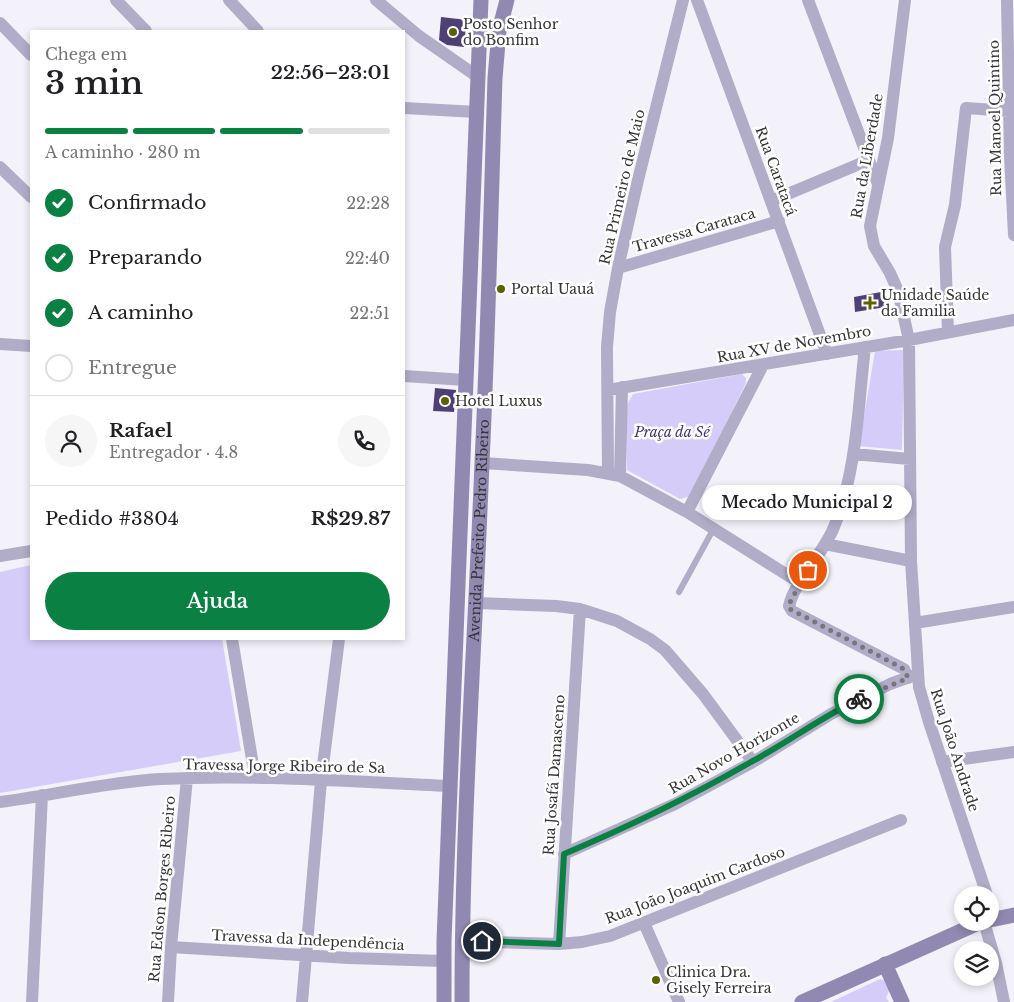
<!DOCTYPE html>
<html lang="pt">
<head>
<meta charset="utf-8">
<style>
  :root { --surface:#fff; --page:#f6f6f6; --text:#202124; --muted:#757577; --line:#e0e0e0; --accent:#0b8043 }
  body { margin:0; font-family:"Libre Baskerville",serif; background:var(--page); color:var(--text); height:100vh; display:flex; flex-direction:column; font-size:19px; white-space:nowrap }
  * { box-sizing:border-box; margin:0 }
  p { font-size:16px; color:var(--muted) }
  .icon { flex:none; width:28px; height:28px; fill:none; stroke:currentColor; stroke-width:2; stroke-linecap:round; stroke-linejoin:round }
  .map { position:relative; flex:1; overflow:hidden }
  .side { position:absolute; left:30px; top:30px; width:375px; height:610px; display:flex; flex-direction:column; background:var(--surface); border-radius:0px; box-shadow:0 2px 8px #0003 }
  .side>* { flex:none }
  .tools { position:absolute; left:954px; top:886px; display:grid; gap:10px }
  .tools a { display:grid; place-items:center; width:45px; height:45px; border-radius:50%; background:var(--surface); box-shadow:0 2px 8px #0003; font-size:25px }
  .pin { position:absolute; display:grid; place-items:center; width:42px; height:42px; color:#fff; margin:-21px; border:2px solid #fff; border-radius:50%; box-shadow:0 1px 5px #0007 }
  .courier { position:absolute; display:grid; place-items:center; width:50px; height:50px; margin:-25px; border:4px solid #0b8043; border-radius:50%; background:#fff; color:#222; box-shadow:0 1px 6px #0007 }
  .bubble { position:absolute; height:35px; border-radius:18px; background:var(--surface); box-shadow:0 2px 8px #0003; font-size:16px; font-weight:600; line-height:35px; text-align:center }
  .head em { font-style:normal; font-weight:600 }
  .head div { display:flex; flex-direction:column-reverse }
  .head { display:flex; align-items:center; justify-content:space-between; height:85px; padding:0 15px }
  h1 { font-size:32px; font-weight:600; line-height:38px }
  .bar { display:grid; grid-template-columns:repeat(4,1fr); gap:8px 5px; align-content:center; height:60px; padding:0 15px }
  .bar i { height:6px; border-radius:4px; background:var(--line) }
  .bar .current { background:var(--accent) }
  .bar p { grid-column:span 4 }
  .line { display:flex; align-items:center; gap:12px; padding:0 15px; border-top:1px solid var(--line) }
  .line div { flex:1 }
  .round { display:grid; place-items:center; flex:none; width:52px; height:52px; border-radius:26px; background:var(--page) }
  ol { padding:0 15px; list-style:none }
  li { display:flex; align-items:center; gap:15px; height:55px }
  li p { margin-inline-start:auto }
  li .icon { padding:5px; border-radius:50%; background:var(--accent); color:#fff; stroke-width:4 }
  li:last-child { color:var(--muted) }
  li i { width:28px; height:28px; border:2px solid var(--line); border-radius:50% }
  .primary-button { display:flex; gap:10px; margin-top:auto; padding:10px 15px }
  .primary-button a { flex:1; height:58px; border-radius:30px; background:var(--accent); color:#fff; font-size:20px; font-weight:600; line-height:58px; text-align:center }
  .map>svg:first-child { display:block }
</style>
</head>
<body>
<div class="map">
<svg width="1014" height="1002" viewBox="0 0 1014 1002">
  <rect width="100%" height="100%" fill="#f3f1f9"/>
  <path fill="#d5ccf9" d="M904,350L902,450L859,446L875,351Z
    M742,374L746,378V383L691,496L680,499L627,470V405L633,394Z
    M31,565V639H222L241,751L0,793V572Z
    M880,979L886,981L890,989L886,998L889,1002H831Z"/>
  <path fill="#4e4075" d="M441,17L467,20L464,47L447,45L439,40Z
    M881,292V299L885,298L886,307L855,312L854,297Z
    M435,388L456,390L454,412L433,411Z"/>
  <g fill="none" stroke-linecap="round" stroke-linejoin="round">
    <path stroke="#b1acc7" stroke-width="6" d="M679,592L714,528"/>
    <path stroke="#b1acc7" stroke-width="12" d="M116,0L146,31
      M229,0L258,31
      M376,0L419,36L478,77
      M697,0L827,354
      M808,0L878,184
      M905,0L888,138L870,226L874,246L890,273L898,291L909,340L911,561L919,687L929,722L987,895
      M1007,0L1010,156L1014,235
      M0,23L31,55
      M404,108L477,112
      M0,167L31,197
      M771,201L869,160
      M618,268L779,221
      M948,332L945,247L955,205L966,108L1009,111
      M0,344L31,346
      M865,347C858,407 857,471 834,527C824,553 795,580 789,606L792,611L904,669L908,678
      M404,376L465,380
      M608,390L909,340L1014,320
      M853,454L910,459
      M482,463L588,470L620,476L687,512L800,583
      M608,473L607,347L610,312L618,268L638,180L683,0
      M620,476L622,387
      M687,512L763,365
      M825,544L911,561
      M0,556L31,551
      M476,603L556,606L580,609L617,621L650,639L665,650L703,694L753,762
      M915,623L1014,607
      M232,639L255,777
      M942,762L1014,752
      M0,802C54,795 107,782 161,779C257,774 354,782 450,786
      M564,854L675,804L753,762L831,714L890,684L915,675
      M990,905L995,919
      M984,922L996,963L1004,1002
      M644,923L679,1002
      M462,941L559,944L582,942L610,936L901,820
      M559,944L580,609
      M171,947L349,958L443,961
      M32,1002L42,795
      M168,1002L171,947L187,778
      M302,1002L321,781L339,639"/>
    <g stroke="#9189b1" stroke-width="15">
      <path d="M990,920L1014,915"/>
      <path d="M885,964L902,1002"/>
      <path d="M444,1002V941L481,0"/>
      <path id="s1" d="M462,1002C462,822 475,643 482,463C488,335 491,206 495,78L499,31L507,0"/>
      <path d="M802,1002L981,922"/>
    </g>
  </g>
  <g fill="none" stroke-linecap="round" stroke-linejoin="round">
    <path stroke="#78767b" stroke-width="5" stroke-dasharray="0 9" d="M808,570L789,604L790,609L904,669L908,678L859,699"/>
    <path stroke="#0b8043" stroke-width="6" d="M482,941L559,944L564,854C628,827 690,797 751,762C788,742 822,717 859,699"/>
  </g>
  <g fill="#5b6200" stroke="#fff" stroke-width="2">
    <circle cx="453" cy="32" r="5"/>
    <circle cx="501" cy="289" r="5"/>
    <path d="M867.5 295.5h5v5h5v5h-5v5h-5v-5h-5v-5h5z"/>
    <circle cx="445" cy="401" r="5"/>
    <circle cx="656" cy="980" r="5"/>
  </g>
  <g text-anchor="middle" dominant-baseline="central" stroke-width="5" stroke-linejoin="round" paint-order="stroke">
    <g font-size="14" fill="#353437" stroke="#fff" text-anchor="start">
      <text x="463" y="24">Posto Senhor<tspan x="463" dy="16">do Bonfim</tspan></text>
      <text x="511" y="289">Portal Uauá</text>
      <text x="881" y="295">Unidade Saúde<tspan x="881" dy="16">da Familia</tspan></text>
      <text x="455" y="401">Hotel Luxus</text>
      <text x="666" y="972">Clinica Dra.<tspan x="666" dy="16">Gisely Ferreira</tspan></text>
    </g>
    <g font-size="14" fill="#353437" stroke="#fff">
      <text transform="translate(995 118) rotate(-91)">Rua Manoel Quintino</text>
      <text transform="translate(867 156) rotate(-80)">Rua da Liberdade</text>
      <text transform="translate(776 171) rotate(70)">Rua Caratacá</text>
      <text transform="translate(622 187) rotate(-77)">Rua Primeiro de Maio</text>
      <text transform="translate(694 230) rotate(-16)">Travessa Carataca</text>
      <text transform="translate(794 344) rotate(-10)">Rua XV de Novembro</text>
      <text stroke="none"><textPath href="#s1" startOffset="472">Avenida Prefeito Pedro Ribeiro</textPath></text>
      <text transform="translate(955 750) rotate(72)">Rua João Andrade</text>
      <text transform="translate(734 753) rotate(-30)">Rua Novo Horizonte</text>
      <text transform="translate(284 766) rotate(1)">Travessa Jorge Ribeiro de Sa</text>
      <text transform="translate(554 775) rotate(-86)">Rua Josafá Damasceno</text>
      <text transform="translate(695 885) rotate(-21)">Rua João Joaquim Cardoso</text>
      <text transform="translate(162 889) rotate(-85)">Rua Edson Borges Ribeiro</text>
      <text transform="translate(308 940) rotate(3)">Travessa da Independência</text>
    </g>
    <g font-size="14" font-style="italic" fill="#49337a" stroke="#fff">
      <text x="672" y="432">Praça da Sé</text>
    </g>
  </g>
</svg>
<div class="tools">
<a><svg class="icon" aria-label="locate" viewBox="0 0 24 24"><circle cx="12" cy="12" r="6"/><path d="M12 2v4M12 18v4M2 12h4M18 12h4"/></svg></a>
<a><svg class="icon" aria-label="layers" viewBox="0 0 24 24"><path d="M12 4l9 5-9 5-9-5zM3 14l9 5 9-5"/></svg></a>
</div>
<div class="pin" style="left:808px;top:570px;background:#ea580c"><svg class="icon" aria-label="bag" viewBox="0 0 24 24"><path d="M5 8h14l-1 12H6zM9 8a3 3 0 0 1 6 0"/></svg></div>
<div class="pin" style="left:482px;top:941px;background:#1f2937"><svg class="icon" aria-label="home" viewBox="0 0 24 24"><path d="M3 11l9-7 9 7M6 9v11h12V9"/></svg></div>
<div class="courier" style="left:859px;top:699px"><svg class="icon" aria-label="bike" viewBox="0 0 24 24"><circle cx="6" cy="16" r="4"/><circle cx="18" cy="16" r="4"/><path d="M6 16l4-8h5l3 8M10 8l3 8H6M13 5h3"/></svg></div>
<div class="bubble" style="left:702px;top:485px;width:210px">Mecado Municipal 2</div>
<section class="side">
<div class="head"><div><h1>3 min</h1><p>Chega em</p></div><em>22:56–23:01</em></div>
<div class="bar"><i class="current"></i><i class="current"></i><i class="current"></i><i></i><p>A caminho · 280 m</p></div>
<ol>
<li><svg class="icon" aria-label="check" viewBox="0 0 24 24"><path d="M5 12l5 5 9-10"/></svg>Confirmado<p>22:28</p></li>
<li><svg class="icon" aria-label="check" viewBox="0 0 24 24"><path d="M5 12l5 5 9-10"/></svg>Preparando<p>22:40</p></li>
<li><svg class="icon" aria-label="check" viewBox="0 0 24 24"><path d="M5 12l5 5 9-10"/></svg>A caminho<p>22:51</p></li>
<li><i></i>Entregue</li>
</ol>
<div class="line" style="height:90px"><a class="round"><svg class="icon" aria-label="person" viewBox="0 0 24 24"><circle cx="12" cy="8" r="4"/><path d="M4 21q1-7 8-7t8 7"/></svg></a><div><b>Rafael</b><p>Entregador · 4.8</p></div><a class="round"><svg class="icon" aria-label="phone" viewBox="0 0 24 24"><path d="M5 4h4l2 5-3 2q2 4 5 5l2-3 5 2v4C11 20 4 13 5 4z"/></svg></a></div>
<div class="line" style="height:65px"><div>Pedido #3804</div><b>R$29.87</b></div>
<div class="primary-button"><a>Ajuda</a></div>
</section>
</div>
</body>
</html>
